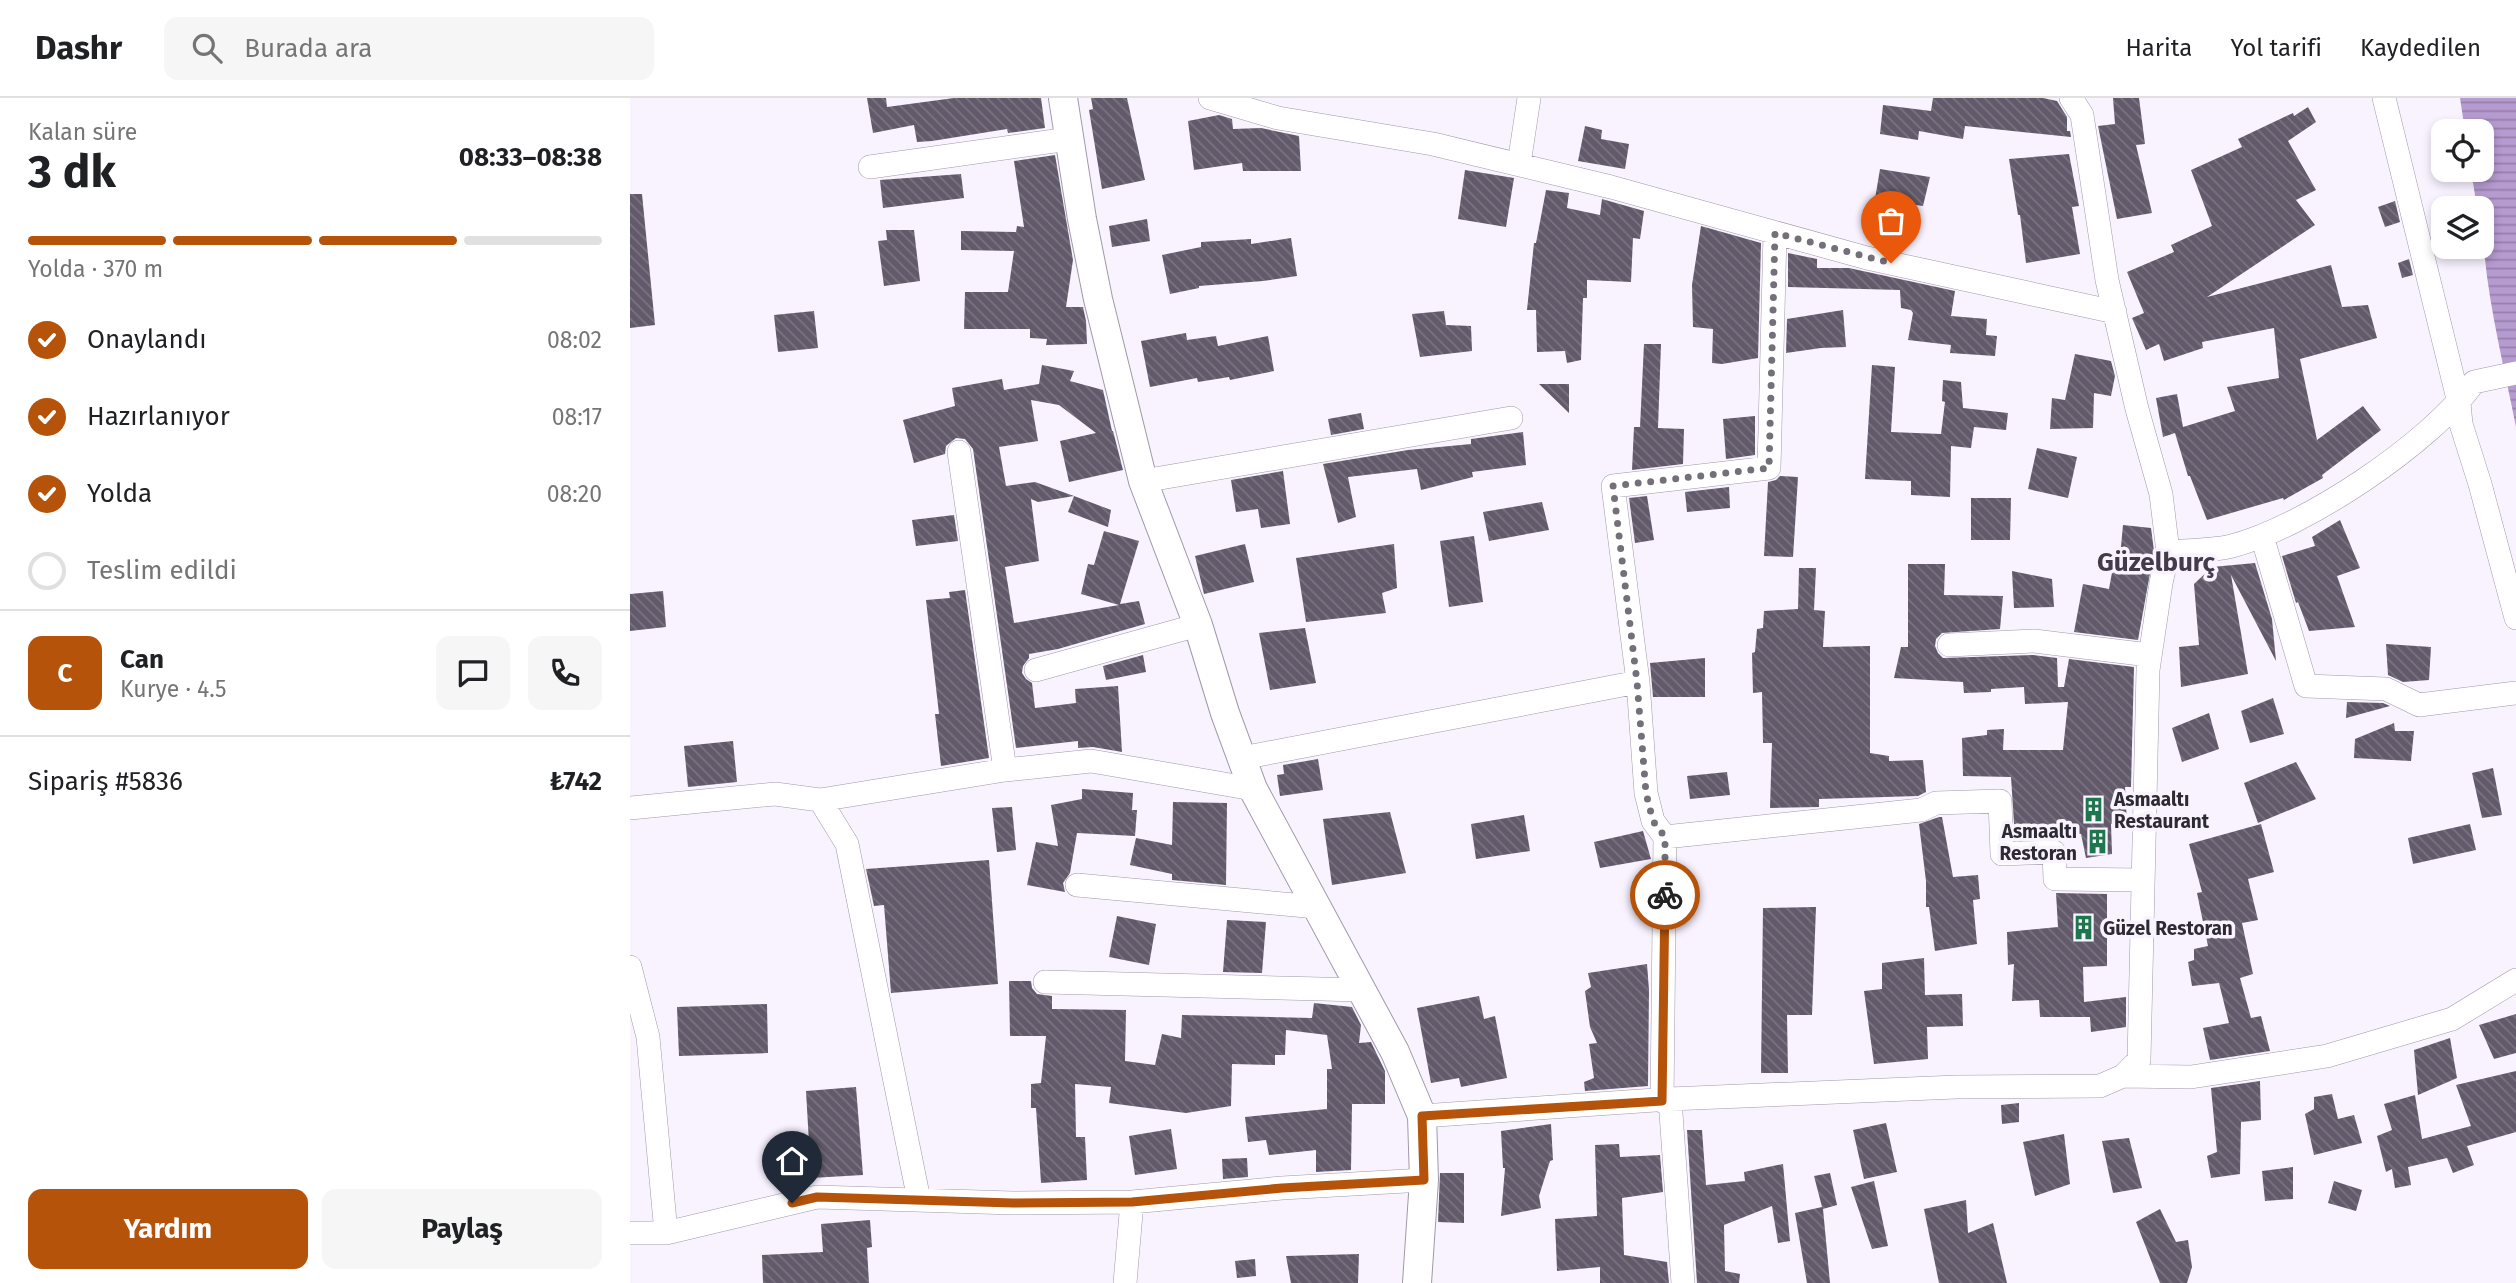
<!DOCTYPE html>
<html lang="tr">
<head>
<meta charset="utf-8">
<style>
  :root { --surface:#fff; --page:#f6f6f6; --text:#202124; --muted:#757577; --line:#e0e0e0; --accent:#b45309 }
  body { margin:0; font-family:"Fira Sans",sans-serif; background:var(--page); color:var(--text); height:100vh; display:flex; flex-direction:column; font-size:26px; white-space:nowrap }
  * { box-sizing:border-box; margin:0 }
  p { font-size:23px; color:var(--muted) }
  .icon { flex:none; width:38px; height:38px; fill:none; stroke:currentColor; stroke-width:2; stroke-linecap:round; stroke-linejoin:round }
  .map { position:relative; flex:1; overflow:hidden }
  .drawer { display:flex; flex-direction:column; background:var(--surface); width:630px }
  .drawer>* { flex:none }
  .fabs { position:absolute; left:1801px; top:21px; display:grid; gap:14px }
  .fabs a { display:grid; place-items:center; width:63px; height:63px; border-radius:14px; background:var(--surface); box-shadow:0 4px 10px #0003; font-size:35px }
  .pin { position:absolute; display:grid; place-items:center; width:60px; height:60px; color:#fff; margin:-72px -30px; border-radius:50% 50% 50% 0; rotate:-45deg; box-shadow:0 0 7px #0007 }
  .pin .icon { rotate:45deg }
  .courier { position:absolute; display:grid; place-items:center; width:70px; height:70px; margin:-35px; border:5px solid #b45309; border-radius:50%; background:#fff; color:#222; box-shadow:0 2px 9px #0007 }
  .overview em { font-style:normal; font-weight:700 }
  .overview div { display:flex; flex-direction:column-reverse }
  .overview { display:flex; align-items:center; justify-content:space-between; height:119px; padding:0 28px }
  h1 { font-size:46px; font-weight:700; line-height:52px }
  .bar { display:grid; grid-template-columns:repeat(4,1fr); gap:10px 7px; align-content:center; height:84px; padding:0 28px }
  .bar i { height:9px; border-radius:5px; background:var(--line) }
  .bar .current { background:var(--accent) }
  .bar p { grid-column:span 4 }
  .line { display:flex; align-items:center; gap:18px; padding:0 28px; border-top:2px solid var(--line) }
  .line div { flex:1 }
  .round { display:grid; place-items:center; flex:none; width:74px; height:74px; border-radius:14px; background:var(--page) }
  ol { padding:0 28px; list-style:none }
  li { display:flex; align-items:center; gap:21px; height:77px }
  li p { margin-inline-start:auto }
  li .icon { padding:7px; border-radius:50%; background:var(--accent); color:#fff; stroke-width:4 }
  li:last-child { color:var(--muted) }
  li i { width:38px; height:38px; border:4px solid var(--line); border-radius:50% }
  .button { display:flex; gap:14px; margin-top:auto; padding:14px 28px }
  .button a { flex:1; height:80px; border-radius:14px; background:var(--accent); color:#fff; font-size:28px; font-weight:700; line-height:80px; text-align:center }
  .button a+a { background:var(--page); color:var(--text) }
  header { display:flex; align-items:center; gap:42px; box-sizing:border-box; height:98px; padding:0 35px; background:var(--surface); border-bottom:2px solid var(--line) }
  header strong { font-size:33px }
  nav { display:flex; gap:38px; margin-inline-start:auto; font-size:24px }
  .search { width:490px; height:63px; background:var(--page); display:flex; align-items:center; gap:18px; box-sizing:border-box; padding:0 24px; border-radius:14px; color:var(--muted); font-size:26px }
  main { display:flex; flex:1; min-height:0 }
  .map>svg:first-child { display:block }
</style>
</head>
<body>
<header>
<strong>Dashr</strong>
<div class="search"><svg class="icon" aria-label="search" viewBox="0 0 24 24"><circle cx="10" cy="10" r="6"/><path d="M15 15l6 6"/></svg>Burada ara</div>
<nav><a>Harita</a><a>Yol tarifi</a><a>Kaydedilen</a></nav>
</header>
<main>
<section class="drawer">
<div class="overview"><div><h1>3 dk</h1><p>Kalan süre</p></div><em>08:33–08:38</em></div>
<div class="bar"><i class="current"></i><i class="current"></i><i class="current"></i><i></i><p>Yolda · 370 m</p></div>
<ol>
<li><svg class="icon" aria-label="check" viewBox="0 0 24 24"><path d="M5 12l5 5 9-10"/></svg>Onaylandı<p>08:02</p></li>
<li><svg class="icon" aria-label="check" viewBox="0 0 24 24"><path d="M5 12l5 5 9-10"/></svg>Hazırlanıyor<p>08:17</p></li>
<li><svg class="icon" aria-label="check" viewBox="0 0 24 24"><path d="M5 12l5 5 9-10"/></svg>Yolda<p>08:20</p></li>
<li><i></i>Teslim edildi</li>
</ol>
<div class="line" style="height:126px"><b class="round" style="background:var(--accent);color:#fff">C</b><div><b>Can</b><p>Kurye · 4.5</p></div><a class="round"><svg class="icon" aria-label="chat" viewBox="0 0 24 24"><path d="M4 5h16v11H9l-5 4z"/></svg></a><a class="round"><svg class="icon" aria-label="phone" viewBox="0 0 24 24"><path d="M5 4h4l2 5-3 2q2 4 5 5l2-3 5 2v4C11 20 4 13 5 4z"/></svg></a></div>
<div class="line" style="height:91px"><div>Sipariş #5836</div><b>₺742</b></div>
<div class="button"><a>Yardım</a><a>Paylaş</a></div>
</section>
<div class="map">
<svg width="1886" height="1185" viewBox="0 0 1886 1185">
  <defs>
    <pattern id="water-rules" width="6" height="5" patternUnits="userSpaceOnUse" patternTransform="scale(1.75)"><rect width="6" height="5" fill="#b69bd1"/><path d="M0 2.5h6" fill="none" stroke="#947faa"/></pattern>
    <pattern id="building-back-hatch" width="6" height="6" patternUnits="userSpaceOnUse" patternTransform="scale(1.75)"><rect width="6" height="6" fill="#625a6a"/><path d="M-1 5l2 2M0 0l6 6M5-1l2 2" fill="none" stroke="#7a7380"/></pattern>
  </defs>
  <rect width="100%" height="100%" fill="#f9f3ff"/>
  <path fill="url(#water-rules)" d="M1830,0H1886V329C1872,258 1852,183 1852,110H1847L1841,72H1852V33H1835Z"/>
  <path fill="url(#building-back-hatch)" d="M237,0H256L257,9L324,0H411L415,30L378,35L377,31L302,43L287,44L284,27L243,35Z
    M461,0H497L515,82L472,91L459,12L463,11Z
    M1303,0H1413L1427,3L1437,19V36V33H1440L1441,39L1335,28L1333,41L1289,33L1288,42L1250,36L1253,7L1301,13Z
    M1483,0H1509L1515,46L1506,47L1522,115L1487,121L1468,28L1485,26Z
    M1678,9L1686,24L1658,43L1686,92L1666,102L1685,127L1577,199L1701,167L1712,209L1738,207L1747,240L1670,261L1687,342L1733,308L1751,332L1692,377L1693,380L1654,402L1653,400L1577,422L1560,378H1558L1545,335L1533,339L1526,300L1547,296L1553,329L1605,313L1597,289L1649,280L1644,230L1572,244L1573,250L1534,263L1529,246L1516,252L1502,220L1514,215L1497,174L1544,154L1541,147L1582,128L1561,72L1612,49L1608,41L1663,15L1664,18Z
    M589,17L602,21L603,31L631,30L669,38L671,73H613L612,65L564,72L558,23Z
    M955,28L972,32L971,41L999,46L995,71L948,63Z
    M1439,56L1449,108L1442,109L1450,156L1396,165L1390,117H1388L1379,61Z
    M425,57L443,162L436,209H453L456,223L457,246L416,247L417,241L400,240V231H334L335,194H378L384,153L331,152V133L386,134L387,128L394,129L384,63Z
    M1250,71L1300,79L1293,108L1245,101Z
    M835,72L884,80L876,129L828,121Z
    M331,76L334,100L253,110L250,82Z
    M916,92L939,95L937,110L970,117L972,101L1014,113L1010,141L1003,140L1001,184L957,182V200H953L951,262L937,265L935,253L907,254L906,212H897L904,145H906Z
    M0,96H12L25,227L0,230Z
    M1765,103L1770,124L1755,129L1748,109Z
    M517,121L520,143L482,149L479,128Z
    M1071,128L1131,145L1128,260L1092,266L1082,265L1083,231L1063,229L1062,187Z
    M256,132H284L290,183L254,188L248,143L257,142Z
    M661,140L667,178L633,183L569,188V190L540,196L532,157L571,149V144L621,141V146Z
    M1158,155L1187,161V170H1219L1325,193L1321,218L1357,221L1356,237L1367,238L1365,258L1320,255L1321,247L1278,242L1283,215L1281,212L1271,210L1270,192L1158,189Z
    M1779,161L1783,177L1772,180L1768,165Z
    M1213,212L1216,249L1191,250L1156,255L1157,221Z
    M184,213L188,250L148,254L144,217Z
    M814,213L816,227L841,228L842,253L790,259L782,216Z
    M556,235L557,242L586,238L588,248L638,238L644,273L600,282L599,279L568,284L567,280L520,289L511,243Z
    M1014,246H1031L1028,330L1054,331L1053,366L1002,372L1004,329H1010Z
    M1445,256L1481,263L1485,278L1481,298L1464,295L1463,330L1420,331L1422,300L1435,302Z
    M412,267L444,273L440,283L473,292L482,333H483L493,372L439,384L430,343L466,335L429,307L401,302L408,343L369,349L376,388L405,384L444,398L408,404L401,401L409,463L375,469L384,525L489,507L451,496L458,466L464,467L474,433L509,443L490,506L509,503L515,526L428,551L399,556V560L393,568L392,575L396,581L402,585L405,610L446,605L445,591L488,588L492,654L463,649L448,650V643L386,650L343,351L335,341L326,340L316,348L315,356L284,365L273,322L325,308L322,290L372,281L374,292L409,286Z
    M1242,267L1265,269L1261,334L1311,336L1315,304L1312,303L1313,282L1331,284L1333,310L1378,315L1376,332L1344,329L1341,350L1321,348L1320,399L1281,397V383L1235,381Z
    M909,286H939V315Z
    M731,315L734,331L701,337L698,321Z
    M1125,318V357L1096,361L1093,321Z
    M893,334L896,367L842,374L843,379L791,392L787,371L718,379L726,419L708,425L693,366L778,352L841,346V341Z
    M1407,350L1447,359L1438,400L1398,391Z
    M653,373L660,426L631,430L628,411L606,414L601,382Z
    M1150,378L1168,379L1163,459L1134,458L1138,384L1146,382Z
    M1099,389L1100,410L1057,414L1055,394Z
    M444,398L481,412L478,429L438,414Z
    M1017,398L1024,442L1005,445L999,400Z
    M1341,400H1381L1380,442H1341Z
    M912,404L919,432L859,443L853,414Z
    M324,417L328,443L286,448L282,422Z
    M1710,422L1730,470L1707,478L1725,529L1679,533L1668,504L1666,505L1652,458L1685,448L1682,439Z
    M1493,427L1521,430L1524,453L1508,542L1444,534L1453,486L1479,491L1483,469L1489,470Z
    M844,438L853,504L819,509L810,443Z
    M615,446L624,484L574,496L565,458Z
    M764,446L767,490L752,495L756,515L676,524L666,460Z
    M1625,465L1642,521L1646,563L1601,477L1618,576L1551,589L1549,549L1569,547L1564,486L1582,469Z
    M1278,466H1315L1314,497L1373,498L1370,531L1312,535L1306,541L1305,548L1308,555L1313,560L1403,557L1427,560L1428,589H1434L1439,561L1504,569L1501,689H1495L1497,726H1481L1482,756L1456,760L1451,736L1411,735L1410,741H1385L1381,679L1333,678L1332,640L1357,637V632L1374,631L1373,652H1433L1438,604L1395,606L1394,589L1361,591V594L1334,595L1333,584L1264,580L1271,549H1278Z
    M1169,470H1186L1184,512L1195,513L1193,549L1240,548V655L1259,658V663L1293,662L1296,694L1288,698L1189,701V709L1140,710L1142,645H1133L1132,594L1123,595L1122,555L1125,554L1127,531L1133,530L1134,513L1168,511Z
    M1382,473L1422,481L1424,509L1384,510Z
    M335,492L359,660L311,668L305,616H309L296,502L320,500L319,494Z
    M33,493L36,529L0,533V496Z
    M675,530L686,585L640,592L629,535Z
    M1756,546L1801,549L1799,582L1773,584L1758,577Z
    M513,557L516,574L476,582L473,568Z
    M1075,560V599H1023L1020,565Z
    M1643,600L1654,636L1620,645L1611,613Z
    M1717,604L1753,605L1760,608L1716,620Z
    M1579,615L1589,651L1552,664L1542,630Z
    M1764,625L1765,633H1784L1781,663L1724,660L1725,641Z
    M103,643L107,684L58,689L54,648Z
    M688,661L693,692L650,698L647,677L654,676L653,667Z
    M1666,664L1686,701L1628,725L1614,685Z
    M1863,670L1872,717L1852,720L1842,675Z
    M1097,674L1100,697L1060,701L1057,678Z
    M452,691L503,695L502,712H507L505,738L447,735L440,775L433,785L435,794L397,787L406,744L428,748L421,707L452,701Z
    M543,704L597,705L596,787L542,782V776L500,767L506,740L542,747Z
    M382,709L386,752L367,754L362,710Z
    M760,714L776,775L702,787L693,721Z
    M894,717L900,753L846,761L841,726Z
    M1309,719H1312L1323,779L1348,777L1350,801L1343,802L1347,846L1305,853L1299,809H1296V783L1289,726Z
    M1631,726L1644,774L1618,781L1628,822L1612,825L1623,876L1610,880L1621,920L1631,918L1640,953L1580,962L1573,930L1599,925L1589,885L1562,888L1558,864L1564,862V851L1578,848L1567,795L1572,794L1559,746Z
    M1840,726L1846,752L1783,766L1778,740Z
    M1013,733L1021,761L970,770L964,744Z
    M359,762L368,886L261,895L254,807L244,808L236,771Z
    M1426,795L1477,796V868L1453,869L1454,904L1496,899V929L1461,934L1460,919H1410L1409,902L1382,903L1384,866L1378,867L1377,834L1428,829Z
    M1186,809L1182,917H1157L1158,975H1131L1133,810Z
    M487,818L526,826L519,867L479,859Z
    M597,822L636,824L632,875L593,874Z
    M1294,860L1295,897L1332,896L1333,928L1297,929L1298,961L1244,966L1234,893L1252,891V865Z
    M1017,866L1019,892L1018,988L955,993L954,984L964,980L959,946L967,945L960,929L955,893L961,889L958,875Z
    M379,883H401L402,890L407,896L422,898V911L496,912L495,963L525,967L532,936L551,940L552,917L682,920L684,905L722,909L731,927L729,945L741,944L755,973V1006H722L721,1072L686,1074V1052L639,1057L636,1042L618,1044L615,1019L697,1011V971H702L697,937L656,932L655,957H645V967L602,966L601,1008L556,1015L479,1005L481,989L445,986L446,1039H455L457,1082L411,1085L406,1010H401V986L411,985L416,938H380Z
    M849,898L854,921L865,918L877,980L831,989L829,980L801,985L787,910Z
    M137,906L138,955L49,958L47,909Z
    M1886,916V955L1864,961L1849,927Z
    M1820,940L1827,980L1788,997L1784,952Z
    M1886,973V1034L1837,1048L1844,1067L1823,1075L1817,1060L1778,1069L1781,1087L1765,1090L1762,1071L1756,1074L1747,1038L1762,1032L1754,1006L1785,997L1792,1041L1841,1028L1826,987Z
    M1630,983L1631,1022L1611,1024L1610,1076L1581,1080L1577,1058L1587,1054L1581,990Z
    M226,989L233,1077L181,1080L176,993Z
    M1702,996L1708,1021L1724,1017L1732,1045L1684,1057L1675,1016L1684,1011V999Z
    M1389,1005V1024L1372,1026L1371,1007Z
    M1256,1025L1267,1074L1234,1081L1223,1032Z
    M921,1026L923,1062L920,1063L909,1098L911,1110L871,1118L875,1070H873L871,1033Z
    M541,1031L547,1071L505,1077L499,1038Z
    M1057,1032H1072L1076,1087L1115,1083L1114,1074L1153,1066L1160,1143L1148,1145L1142,1108L1094,1127L1095,1173L1110,1176L1109,1185H1067Z
    M1434,1036L1440,1086L1405,1098L1393,1044Z
    M1499,1040L1512,1090L1483,1095L1472,1043Z
    M989,1046L990,1059L1030,1057L1033,1094L992,1100L994,1157L1037,1164L1039,1185H970V1169L927,1173L925,1121L967,1118L965,1047Z
    M617,1060L618,1079L593,1081L592,1061Z
    M1663,1069V1101L1635,1103L1632,1073Z
    M810,1075H834V1125L808,1124Z
    M1200,1075L1207,1107L1193,1111L1200,1185H1177L1165,1115L1192,1109L1184,1078Z
    M1244,1083L1258,1148L1242,1151L1221,1089Z
    M1704,1083L1732,1092L1726,1113L1698,1105Z
    M1336,1102L1338,1135L1363,1125L1377,1185H1309L1294,1111Z
    M1530,1111L1546,1144L1558,1142L1562,1169L1557,1185H1530L1506,1124Z
    M240,1122L242,1149L237,1150L239,1185H133L132,1157L193,1154L191,1126Z
    M729,1156L728,1185H661L656,1158Z
    M625,1161L626,1178L607,1180L605,1163Z"/>
  <g fill="none" stroke-linecap="round" stroke-linejoin="round">
    <defs>
      <path id="minor" d="M580,0L648,20L803,46L981,89L1237,160L1485,214
        M1754,0L1829,305L1831,326L1850,386L1886,520
        M889,66L899,0
        M240,69L439,41
        M329,354L375,672
        M513,383L881,320
        M1632,438L1676,588L1756,591L1789,607L1886,595
        M1538,454C1559,452 1582,453 1602,448C1675,429 1801,345 1844,284L1886,275
        M1319,547L1404,543L1519,557
        M406,572L568,527
        M612,660L1008,584
        M190,702L375,672L461,663L623,691
        M0,710L145,696L190,702L217,746L289,1102
        M1035,739L1291,712L1306,705L1370,703L1372,756L1424,754L1425,781L1512,782
        M447,787L687,809
        M0,869L18,939L36,1135
        M415,884L732,892
        M1493,978L1561,979L1697,958L1822,921L1886,882
        M1040,1001L1053,1185
        M1032,1003L1035,739L1023,723L1016,695L1008,584L983,388L1139,370L1145,135
        M792,1018L1040,1001L1326,989L1470,988L1493,978L1509,962L1518,572L1531,485L1538,454L1531,396L1507,311L1477,182L1452,17L1441,0
        M0,1135H36L187,1099L383,1105L502,1104L652,1090L794,1082
        M495,1185L502,1104"/>
      <path id="tertiary" d="M433,0L452,121L468,201L513,383L568,527L595,615L623,691L765,954L792,1018L794,1082L787,1185"/>
    </defs>
    <use href="#minor" stroke="#a098a9" stroke-width="24"/>
    <use href="#tertiary" stroke="#a098a9" stroke-width="30"/>
    <use href="#minor" stroke="#fff" stroke-width="23"/>
    <use href="#tertiary" stroke="#fff" stroke-width="28"/>
  </g>
  <g fill="none" stroke-linecap="round" stroke-linejoin="round">
    <path stroke="#747079" stroke-width="7" stroke-dasharray="0 12.6" d="M1035,797V739L1023,723L1016,695L1007,584L983,388L1139,370L1145,135L1261,165"/>
    <path stroke="#b45309" stroke-width="9" d="M162,1105L187,1099L383,1105L502,1104L652,1090L794,1082L792,1018L1032,1003L1035,797"/>
  </g>
  <defs>
    <symbol id="building-bare" viewBox="-9 -9 18 18"><path d="M-4-6H4V6H1V3H-1V6H-4ZM-2.5-4.3h1.7v1.8h-1.7ZM.8-4.3h1.7v1.8H.8ZM-2.5-1h1.7V.8h-1.7ZM.8-1h1.7V.8H.8Z" fill="#1e774c" stroke="#f9f3ff" stroke-width="2.5" paint-order="stroke"/></symbol>
  </defs>
  <g fill-rule="evenodd">
    <use href="#building-bare" x="1446" y="694" width="35" height="35"/>
    <use href="#building-bare" x="1450" y="726" width="35" height="35"/>
    <use href="#building-bare" x="1436" y="812" width="35" height="35"/>
  </g>
  <g text-anchor="middle" dominant-baseline="central" stroke-width="7" stroke-linejoin="round" paint-order="stroke">
    <g font-size="19" font-weight="bold" fill="#2d2a31" stroke="#f9f3ff" text-anchor="start">
      <text x="1484" y="701">Asmaaltı<tspan x="1484" dy="22">Restaurant</tspan></text>
      <text x="1447" y="733" text-anchor="end">Asmaaltı<tspan x="1447" dy="22">Restoran</tspan></text>
      <text x="1473" y="830">Güzel Restoran</text>
    </g>
    <g font-size="26" font-weight="bold" fill="#433b4a" stroke="#f9f3ff">
      <text x="1526" y="464">Güzelburç</text>
    </g>
  </g>
</svg>
<div class="fabs">
<a><svg class="icon" aria-label="locate" viewBox="0 0 24 24"><circle cx="12" cy="12" r="6"/><path d="M12 2v4M12 18v4M2 12h4M18 12h4"/></svg></a>
<a><svg class="icon" aria-label="layers" viewBox="0 0 24 24"><path d="M12 4l9 5-9 5-9-5zM3 14l9 5 9-5"/></svg></a>
</div>
<div class="pin" style="left:1261px;top:165px;background:#ea580c"><svg class="icon" aria-label="bag" viewBox="0 0 24 24"><path d="M5 8h14l-1 12H6zM9 8a3 3 0 0 1 6 0"/></svg></div>
<div class="pin" style="left:162px;top:1105px;background:#1f2937"><svg class="icon" aria-label="home" viewBox="0 0 24 24"><path d="M3 11l9-7 9 7M6 9v11h12V9"/></svg></div>
<div class="courier" style="left:1035px;top:797px"><svg class="icon" aria-label="bike" viewBox="0 0 24 24"><circle cx="6" cy="16" r="4"/><circle cx="18" cy="16" r="4"/><path d="M6 16l4-8h5l3 8M10 8l3 8H6M13 5h3"/></svg></div>
</div>
</main>
</body>
</html>
